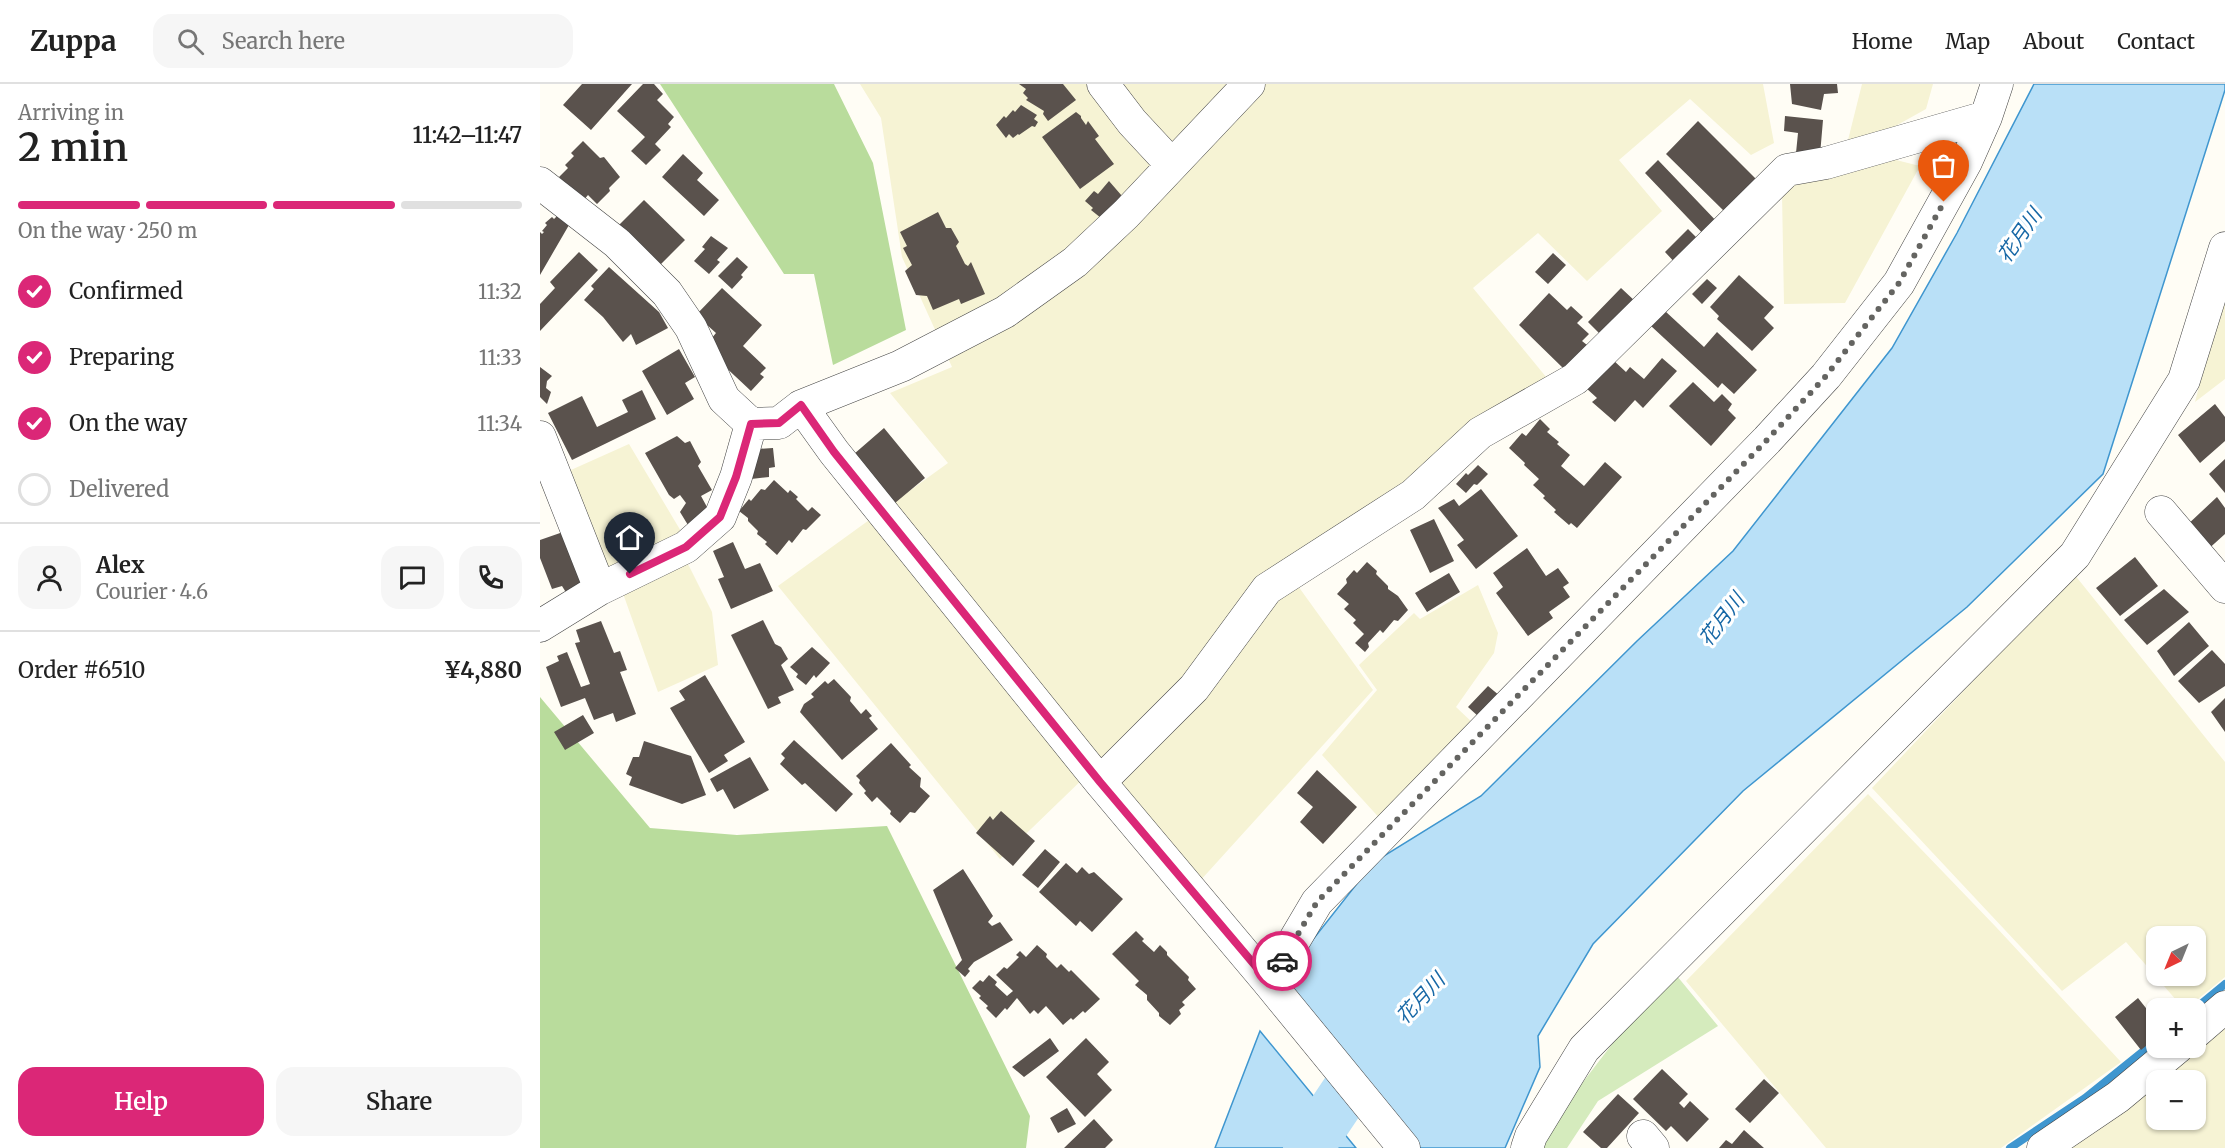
<!DOCTYPE html>
<html lang="en">
<head>
<meta charset="utf-8">
<style>
  :root { --surface:#fff; --page:#f6f6f6; --text:#222; --muted:#767676; --line:#e0e0e0; --accent:#db2777 }
  body { margin:0; font-family:Merriweather,"Noto Sans JP",serif; background:var(--page); color:var(--text); height:100vh; display:flex; flex-direction:column; font-size:22px; white-space:nowrap }
  * { box-sizing:border-box; margin:0 }
  p { font-size:20px; color:var(--muted) }
  .icon { flex:none; width:33px; height:33px; fill:none; stroke:currentColor; stroke-width:2; stroke-linecap:round; stroke-linejoin:round }
  .map { position:relative; flex:1; overflow:hidden }
  .side { display:flex; flex-direction:column; background:var(--surface); width:540px }
  .side>* { flex:none }
  .needle { width:39px; rotate:223deg }
  .tools { position:absolute; left:1606px; top:842px; display:grid; gap:12px }
  .tools a { display:grid; place-items:center; width:60px; height:60px; border-radius:12px; background:var(--surface); box-shadow:0 2px 4px #0004; font-size:30px }
  .pin { position:absolute; display:grid; place-items:center; width:51px; height:51px; color:#fff; margin:-62px -26px; border-radius:50% 50% 50% 0; rotate:-45deg; box-shadow:0 0 6px #0007 }
  .pin .icon { rotate:45deg }
  .courier { position:absolute; display:grid; place-items:center; width:60px; height:60px; margin:-30px; border:4px solid #db2777; border-radius:50%; background:#fff; color:#222; box-shadow:0 2px 8px #0007 }
  .head em { font-style:normal; font-weight:600 }
  .head div { display:flex; flex-direction:column-reverse }
  .head { display:flex; align-items:center; justify-content:space-between; height:102px; padding:0 18px }
  h1 { font-size:39px; font-weight:600; line-height:45px }
  .bar { display:grid; grid-template-columns:repeat(4,1fr); gap:9px 6px; align-content:center; height:72px; padding:0 18px }
  .bar i { height:8px; border-radius:4px; background:var(--line) }
  .bar .active { background:var(--accent) }
  .bar p { grid-column:span 4 }
  .line { display:flex; align-items:center; gap:15px; padding:0 18px; border-top:2px solid var(--line) }
  .line div { flex:1 }
  .round { display:grid; place-items:center; flex:none; width:63px; height:63px; border-radius:18px; background:var(--page) }
  ol { padding:0 18px; list-style:none }
  li { display:flex; align-items:center; gap:18px; height:66px }
  li p { margin-inline-start:auto }
  li .icon { padding:6px; border-radius:50%; background:var(--accent); color:#fff; stroke-width:4 }
  li:last-child { color:var(--muted) }
  li i { width:33px; height:33px; border:3px solid var(--line); border-radius:50% }
  .primary-button { display:flex; gap:12px; margin-top:auto; padding:12px 18px }
  .primary-button a { flex:1; height:69px; border-radius:18px; background:var(--accent); color:#fff; font-size:24px; font-weight:600; line-height:69px; text-align:center }
  .primary-button a+a { background:var(--page); color:var(--text) }
  header { display:flex; align-items:center; gap:36px; box-sizing:border-box; height:84px; padding:0 30px; background:var(--surface); border-bottom:2px solid var(--line) }
  header strong { font-size:28px }
  nav { display:flex; gap:33px; margin-inline-start:auto; font-size:21px }
  .search { width:420px; height:54px; background:var(--page); display:flex; align-items:center; gap:15px; box-sizing:border-box; padding:0 21px; border-radius:18px; color:var(--muted); font-size:22px }
  main { display:flex; flex:1; min-height:0 }
  .map>svg:first-child { display:block }
</style>
</head>
<body>
<header>
<strong>Zuppa</strong>
<div class="search"><svg class="icon" aria-label="search" viewBox="0 0 24 24"><circle cx="10" cy="10" r="6"/><path d="M15 15l6 6"/></svg>Search here</div>
<nav><a>Home</a><a>Map</a><a>About</a><a>Contact</a></nav>
</header>
<main>
<section class="side">
<div class="head"><div><h1>2 min</h1><p>Arriving in</p></div><em>11:42–11:47</em></div>
<div class="bar"><i class="active"></i><i class="active"></i><i class="active"></i><i></i><p>On the way · 250 m</p></div>
<ol>
<li><svg class="icon" aria-label="check" viewBox="0 0 24 24"><path d="M5 12l5 5 9-10"/></svg>Confirmed<p>11:32</p></li>
<li><svg class="icon" aria-label="check" viewBox="0 0 24 24"><path d="M5 12l5 5 9-10"/></svg>Preparing<p>11:33</p></li>
<li><svg class="icon" aria-label="check" viewBox="0 0 24 24"><path d="M5 12l5 5 9-10"/></svg>On the way<p>11:34</p></li>
<li><i></i>Delivered</li>
</ol>
<div class="line" style="height:108px"><a class="round"><svg class="icon" aria-label="person" viewBox="0 0 24 24"><circle cx="12" cy="8" r="4"/><path d="M4 21q1-7 8-7t8 7"/></svg></a><div><b>Alex</b><p>Courier · 4.6</p></div><a class="round"><svg class="icon" aria-label="chat" viewBox="0 0 24 24"><path d="M4 5h16v11H9l-5 4z"/></svg></a><a class="round"><svg class="icon" aria-label="phone" viewBox="0 0 24 24"><path d="M5 4h4l2 5-3 2q2 4 5 5l2-3 5 2v4C11 20 4 13 5 4z"/></svg></a></div>
<div class="line" style="height:78px"><div>Order #6510</div><b>¥4,880</b></div>
<div class="primary-button"><a>Help</a><a>Share</a></div>
</section>
<div class="map">
<svg width="1685" height="1064" viewBox="0 0 1685 1064">
  <rect width="100%" height="100%" fill="#fffdf5"/>
  <path fill="#f6f3d4" fill-rule="evenodd" d="M320,0H1223L1234,59L1211,71L1150,15L1079,76L1122,127L1047,197L998,149L933,204L1011,299L870,408L723,499L641,600L460,775L238,502L408,379L350,309L412,283L362,173L341,34Z
    M1322,0H1393L1386,25L1343,49L1307,60Z
    M1348,74L1380,82L1305,219L1244,220L1242,110L1259,91Z
    M1685,203V295L1655,318Z
    M89,360L145,454L63,494L22,390Z
    M144,472L172,528L178,581L118,608L80,501Z
    M1534,490L1685,678V893L1647,924H1643L1586,858L1522,907L1332,704ZM1617,852H1656V891H1617Z
    M938,501L958,549L954,569L916,623L935,641L843,738L782,671L837,606L819,581L874,529L880,535Z
    M758,502L833,606L659,798L577,699L730,518Z
    M1328,710L1456,843L1581,978L1461,1064H1286L1146,897Z
    M1685,934V1064H1517ZM1617,996H1656V1035H1617Z"/>
  <path fill="#d5ebbd" d="M1137,892L1178,942L1058,1017L1027,1064H997L1004,1049L1076,955Z"/>
  <path fill="#b9dc9c" d="M120,0H294L333,79L366,246L293,281L274,190H244Z
    M0,613L110,744L197,751L347,742L490,1032L486,1064H0Z"/>
  <path fill="#b9e0f7" stroke="#3f96cf" stroke-width="1.5" d="M1494,0H1685V6L1563,390L1427,523L1203,707L1053,860L998,952L1000,983L965,1064H877L741,896L834,778L941,712L1097,557L1193,467L1352,264L1417,149Z
    M720,947L816,1064H675Z"/>
  <g fill="none" stroke-linecap="round" stroke-linejoin="round">
    <path stroke="#3f96cf" stroke-width="8" d="M1656,924L1685,900
      M1470,1064L1545,1014L1617,956"/>
    <path stroke="#b9e0f7" stroke-width="50" d="M768,1064L840,957"/>
  </g>
  <path fill="#5a524d" d="M42,0H92L51,46L23,21Z
    M103,0H114L123,10L117,16L134,33L128,40L131,43L115,60L121,66L106,81L91,67L105,53L77,27Z
    M479,0H523L536,16L508,37L503,30L504,27L486,16L488,14L483,9L486,5Z
    M1250,0H1297L1298,9L1284,10L1281,26L1252,20Z
    M481,21L497,31L494,35L498,38L495,43L492,42L479,51L478,50L473,54L469,50L466,54L456,41L464,32L466,34L473,26L475,28Z
    M536,28L541,32V34L546,41L548,37L559,52L555,55L574,80L540,105L502,53Z
    M1245,32L1283,36L1280,71L1256,69L1258,49L1244,47Z
    M1158,37L1217,96L1185,128L1126,70Z
    M43,57L60,74L64,73L80,93L69,104L70,107L57,120L48,111L43,117L19,93L28,84L25,81L34,72L31,69Z
    M143,70L163,89L157,96L179,116L164,132L122,93Z
    M1118,76L1181,142L1168,155L1105,89Z
    M569,97L582,112L561,134L551,126L553,124L545,117L554,107L558,110Z
    M104,116L145,156L120,181L79,141Z
    M398,128L406,144H411L419,158L416,162L425,180L428,182L431,178L445,210L421,220L419,215L393,226L387,212L376,211L365,187L372,181L363,164L367,162L360,148Z
    M17,132L29,141L0,191V148L2,150L4,148L2,147L7,141L5,139L12,133L14,135Z
    M1148,145L1163,160L1139,183L1125,168Z
    M171,152L188,164L177,176L180,178L169,190L154,177L165,165L162,163Z
    M39,168L58,186L0,247V220L15,204L10,198Z
    M1013,169L1026,181L1008,200L995,188Z
    M197,173L208,183L201,191L203,193L192,205L178,192Z
    M69,183L119,228L128,244L96,261L91,250L83,258L63,233L44,216L54,205L51,202Z
    M1199,191L1234,223L1224,234L1234,244L1212,267L1177,235L1179,232L1170,223Z
    M1167,195L1177,204L1162,220L1152,210Z
    M182,204L222,241L203,262L226,284L220,290L224,293L211,307L180,278L183,274L171,264L176,259L171,255L176,249L156,231Z
    M1081,204L1096,218L1063,253L1048,238Z
    M1009,209L1027,226L1031,222L1043,233L1037,239L1049,250L1042,257L1047,261L1024,285L979,241Z
    M1125,227L1164,263L1177,248L1217,286L1194,310L1182,299L1178,304L1111,242Z
    M139,265L155,293L145,299L154,315L127,331L102,287Z
    M1122,274L1137,287L1103,324L1095,316L1075,338L1052,318L1057,314L1046,304L1072,275L1086,288L1090,283L1104,295Z
    M0,283L12,292L7,297L6,304L11,308L7,320L0,313Z
    M1153,298L1174,318L1182,310L1192,320L1188,326L1196,334L1171,362L1129,322Z
    M102,306L116,335L32,376L8,329L42,312L57,343L88,328L82,316Z
    M1675,320L1685,333V357L1660,379L1638,351Z
    M1000,335L1010,345L1007,348L1019,358L1017,360L1030,371L1021,382L1044,402L1065,378L1082,393L1037,444L1031,439L1029,441L1014,428L1016,426L1003,414L1005,412L993,401L999,395L984,381L985,379L969,364L982,349L986,352Z
    M344,344L385,394L355,419L314,370Z
    M137,352L145,359L150,357L161,378L158,382L172,406L161,412L173,434L151,446L140,428L146,419L140,411L134,415L129,411L105,369Z
    M233,364L235,383L229,384V393L211,395L216,365Z
    M1685,375V409L1669,390Z
    M938,381L948,390L937,401L934,400L926,409L916,400L926,389L928,391Z
    M234,396L248,409L250,406L258,413L256,415L268,427L272,423L281,431L266,446L263,445L252,459L249,456L237,471L225,460L227,458L217,450L218,447L208,437V434L199,427L209,415L211,417L221,405L225,406Z
    M941,405L978,452L936,485L917,461L924,456L898,424L914,415L919,422Z
    M1677,413L1685,424V450L1665,468L1645,443Z
    M894,435L914,477L890,489L870,446Z
    M23,448L51,501L27,510L22,502L12,505L0,474V456Z
    M193,458L205,485L220,479L233,507L191,525L178,495L184,493L173,467Z
    M987,464L1006,492L1018,484L1029,499L1023,503L1030,513L1009,528L1013,534L988,552L956,509L963,503L953,489Z
    M1595,473L1618,502L1580,532L1556,504Z
    M827,478L837,487L836,490L848,502V505L858,512L868,526L858,537L854,536L843,549L840,546L828,559L829,563L825,568L815,559L824,550L813,539L816,536L804,525L809,520L797,510L807,499L806,495L814,486L817,489Z
    M909,489L920,508L887,528L875,509Z
    M1624,505L1649,528L1607,561L1584,536Z
    M223,536L235,560L241,563L248,575L241,581L254,606L238,613L241,619L228,625L191,551Z
    M61,537L74,569L80,567L87,586L80,588L96,630L76,638L73,629L54,636L45,614L21,623L6,583L19,577L17,572L27,568L41,603L50,600L35,559L40,558L36,546Z
    M1649,538L1669,562L1634,592L1617,567Z
    M272,563L290,579L276,594L274,591L266,601L256,593L258,590L250,583Z
    M1672,566L1685,580V602L1659,619L1638,597Z
    M165,591L205,658L184,671L188,677L169,689L130,624L145,616L139,607Z
    M294,595L311,613L310,617L321,630L326,625L332,632L329,634L338,645L302,676L260,628L264,620L274,613L271,610L285,597L288,600Z
    M948,602L960,612L939,633L928,623Z
    M1685,614V648L1671,628Z
    M43,631L54,649L25,666L14,648Z
    M254,656L313,710L296,728L265,699L262,701L240,680L245,674L241,670Z
    M104,657L151,672L166,711L142,720L89,701L92,693L86,690L93,673H99Z
    M351,659L371,681L369,683L381,694L380,703L390,712L375,729L370,728L360,739L350,730L351,727L337,713L332,718L324,709L326,707L319,699L320,696L316,692Z
    M210,673L229,706L194,725L183,705L177,708L170,695Z
    M777,686L817,723L783,760L760,738L773,723L757,709Z
    M461,727L495,757L473,782L436,749L450,732L453,736Z
    M505,765L520,778L498,804L482,791Z
    M526,779L537,789L542,783L549,790L554,788L583,815L552,848L540,837L536,842L499,808Z
    M423,785L453,832L448,838L452,842L460,838L473,856L434,878L428,885L430,887L425,893L415,884L422,876L393,806Z
    M596,847L604,855L602,857L614,868L620,861L627,868V871L649,893L648,896L656,905L642,918L645,921L639,926L641,930L630,941L619,932V929L607,916V911L595,901L599,897L572,870Z
    M497,861L507,870L506,873L517,884L521,880L529,888L531,886L560,915L545,929L543,927L533,936L531,934L523,941L506,922L498,930L494,926L490,930L477,914L467,926L465,924L456,934L446,924L448,922L439,914L441,912L432,904L440,896L443,898L449,891L457,898L455,901L467,912L473,907L456,891L464,883L467,885L479,873L476,871L480,867L486,873Z
    M1598,914L1617,938V953L1601,966L1575,933Z
    M510,954L519,967L484,993L472,983Z
    M546,954L569,978L557,990L572,1006L545,1033L506,993Z
    M1122,985L1148,1010L1139,1019L1144,1024L1150,1017L1169,1035L1147,1058L1131,1042L1126,1047L1093,1015Z
    M1224,995L1239,1009L1210,1039L1195,1025Z
    M1078,1010L1099,1029L1067,1064H1061L1043,1048Z
    M527,1024L536,1040L518,1049L510,1034Z
    M554,1035L573,1056L565,1064H524Z
    M1204,1046L1224,1064H1179L1186,1056L1192,1060Z"/>
  <g fill="none" stroke-linecap="round" stroke-linejoin="round">
    <defs>
      <path id="minor" d="M563,0L592,38L631,80
        M0,99L77,159L127,209L151,244L184,315L211,340L239,339L261,322L361,282L465,228L535,178L586,130L709,0
        M261,322L294,368L560,698L729,899L864,1064
        M0,353L60,505
        M1621,428L1685,503
        M0,542L60,505L146,463L180,433L196,393L211,340
        M560,698L654,604L727,505L873,411L940,349L1035,295L1247,86L1286,79L1446,33
        M729,899L777,818L1227,356L1286,292L1359,199L1426,78L1446,33L1457,0
        M1656,948L1685,923
        M1103,1052L1113,1064
        M987,1064L991,1052L1044,965L1535,471L1644,296L1685,164
        M1503,1064L1578,1013L1638,963"/>
    </defs>
    <use href="#minor" stroke="#444" stroke-width="33"/>
    <use href="#minor" stroke="#fff" stroke-width="32"/>
  </g>
  <g fill="none" stroke-linecap="round" stroke-linejoin="round">
    <path stroke="#646461" stroke-width="6" stroke-dasharray="0 10.8" d="M742,877L777,818L1227,356L1286,292L1359,199L1404,118"/>
    <path stroke="#db2777" stroke-width="8" d="M90,490L146,463L180,433L196,393L211,340L239,339L261,321L294,368L560,698L729,898L742,877"/>
  </g>
  <g text-anchor="middle" dominant-baseline="central" stroke-width="6" stroke-linejoin="round" paint-order="stroke">
    <g font-size="20" font-style="italic" fill="#1768a6" stroke="#fff">
      <text transform="translate(1479 151) rotate(-55)">花月川</text>
      <text transform="translate(1181 535) rotate(-53)">花月川</text>
      <text transform="translate(880 914) rotate(-47)">花月川</text>
    </g>
  </g>
</svg>
<div class="tools">
<a><svg class="needle" viewBox="-14 -14 28 28"><path d="M0-13l5 13h-10z" fill="#e53935"/><path d="M0 13l5-13h-10z" fill="#767676"/></svg></a>
<a>+</a>
<a>−</a>
</div>
<div class="pin" style="left:1404px;top:118px;background:#ea580c"><svg class="icon" aria-label="bag" viewBox="0 0 24 24"><path d="M5 8h14l-1 12H6zM9 8a3 3 0 0 1 6 0"/></svg></div>
<div class="pin" style="left:90px;top:490px;background:#1f2937"><svg class="icon" aria-label="home" viewBox="0 0 24 24"><path d="M3 11l9-7 9 7M6 9v11h12V9"/></svg></div>
<div class="courier" style="left:742px;top:877px"><svg class="icon" aria-label="car" viewBox="0 0 24 24"><path d="M5 17H2v-5l4-1 3-4h7l3 4 3 1v5h-3M9 17h6M6 11h13"/><circle cx="7" cy="17" r="2"/><circle cx="17" cy="17" r="2"/></svg></div>
</div>
</main>
</body>
</html>
